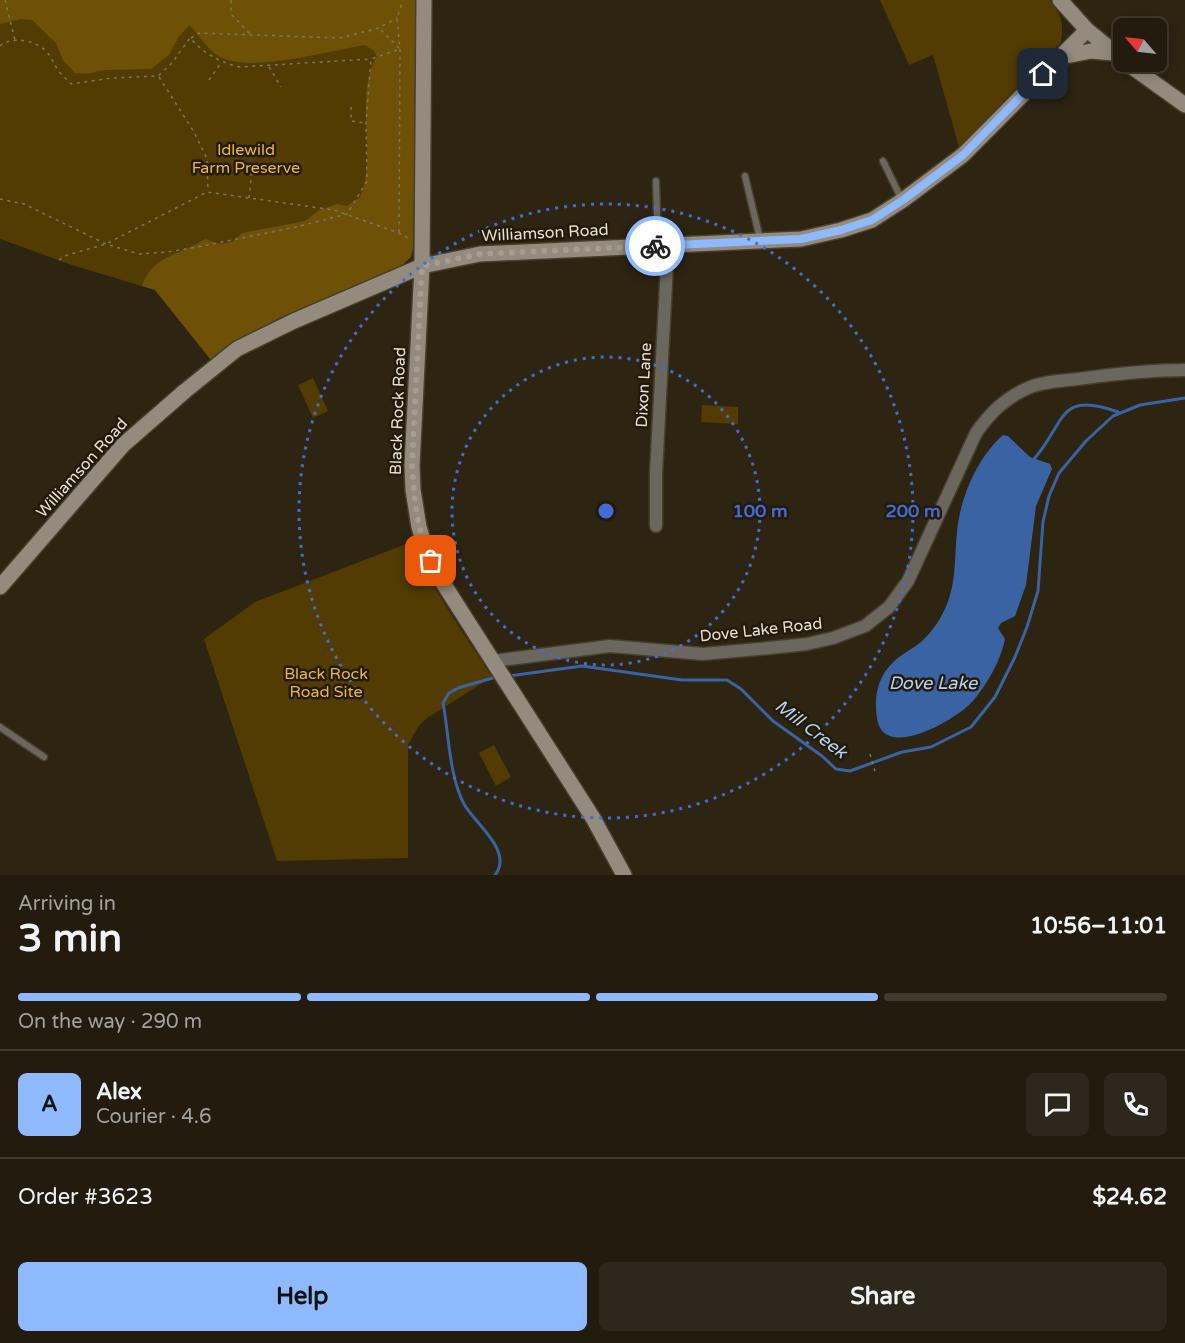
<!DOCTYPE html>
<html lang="en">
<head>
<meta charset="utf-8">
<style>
  :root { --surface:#221b0e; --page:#2e281c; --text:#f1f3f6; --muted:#a2a19e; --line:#3f392e; --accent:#8eb9fc }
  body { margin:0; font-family:"Varela Round",sans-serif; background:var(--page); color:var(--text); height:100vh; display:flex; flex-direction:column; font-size:22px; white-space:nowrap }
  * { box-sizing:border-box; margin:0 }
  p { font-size:20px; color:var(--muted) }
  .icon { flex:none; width:33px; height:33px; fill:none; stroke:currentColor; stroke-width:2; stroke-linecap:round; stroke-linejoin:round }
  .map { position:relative; height:875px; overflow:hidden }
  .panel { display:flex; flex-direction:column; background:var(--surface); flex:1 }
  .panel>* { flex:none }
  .needle { width:39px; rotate:298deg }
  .buttons { position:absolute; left:1113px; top:18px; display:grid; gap:12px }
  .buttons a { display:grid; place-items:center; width:54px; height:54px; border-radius:9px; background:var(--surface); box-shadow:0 3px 15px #0003,0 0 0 2px var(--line); font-size:30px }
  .pin { position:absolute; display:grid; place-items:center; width:51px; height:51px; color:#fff; margin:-26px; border-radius:12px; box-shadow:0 3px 9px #0006 }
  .courier { position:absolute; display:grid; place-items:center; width:60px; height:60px; margin:-30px; border:4px solid #8eb9fc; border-radius:50%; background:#fff; color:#222; box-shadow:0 2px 8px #0007 }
  .head em { font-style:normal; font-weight:700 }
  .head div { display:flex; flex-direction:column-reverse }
  .head { display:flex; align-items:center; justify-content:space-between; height:102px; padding:0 18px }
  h1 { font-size:39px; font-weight:700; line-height:45px }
  .bar { display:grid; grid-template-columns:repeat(4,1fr); gap:9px 6px; align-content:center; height:72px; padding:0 18px }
  .bar i { height:8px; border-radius:4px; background:var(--line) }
  .bar .current { background:var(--accent) }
  .bar p { grid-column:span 4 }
  .line { display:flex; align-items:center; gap:15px; padding:0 18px; border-top:2px solid var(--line) }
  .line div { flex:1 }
  .round { display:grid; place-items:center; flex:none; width:63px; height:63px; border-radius:9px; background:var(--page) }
  .cta { display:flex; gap:12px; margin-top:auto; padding:12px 18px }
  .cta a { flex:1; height:69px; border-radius:9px; background:var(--accent); color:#111; font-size:24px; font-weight:700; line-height:69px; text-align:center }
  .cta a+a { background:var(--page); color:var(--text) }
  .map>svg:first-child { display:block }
</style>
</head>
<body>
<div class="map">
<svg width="1185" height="875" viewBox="0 0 1185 875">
  <rect width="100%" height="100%" fill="#2d2412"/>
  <path fill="#523c02" d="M0,0H417L413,248L411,257L402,265L279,318L211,360L155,290L72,265L0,239Z
    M880,0H1050C1061,16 1064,22 1061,42L959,147L933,55L909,65Z
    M313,378L328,411L313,418L298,385Z
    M702,405L738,407V424L701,422Z
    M414,541C426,583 468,638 492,677L427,718L418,727L408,745V858L277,861L204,639L255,602Z
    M494,745L511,777L496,786L479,753Z"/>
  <path fill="#6e5107" d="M0,0H417L413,248L411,257L402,265L279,318L211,360L155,290L142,286C152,255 181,255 205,239L220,244L232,242L242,233L305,221L319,210L337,204L347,206L360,197C378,159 353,93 377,57L374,51L365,45C329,51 254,72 222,58C208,52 200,35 189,25L178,38L169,55L151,69L104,70L86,74L75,73L63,60L56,43L32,20L21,19L0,24Z"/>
  <path fill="#3a63a3" d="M1003,435L1008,436L1030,457L1050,464L1052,469L1036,506L1026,585L1015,616L1001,623L998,628L1005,639C1001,660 986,687 971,703C955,720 883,762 877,718C873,692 880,670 902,655C909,650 915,647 921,642C930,634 938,623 943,613C957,586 954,560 957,532C960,498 977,458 1003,435Z"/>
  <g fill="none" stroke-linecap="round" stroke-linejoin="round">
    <path stroke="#3a63a3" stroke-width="3" d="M1034,459C1066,423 1057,390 1118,412
      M509,676L582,666L682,680H727L741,689L773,721L822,756L836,769L850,771L902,752L931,747L971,727L995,697L1015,657L1027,627L1038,591L1043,522L1049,496L1059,473L1086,441L1113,416L1140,405L1185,398
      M495,875C514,851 475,824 464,804C449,776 449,734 443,703L449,693L458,688L496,677"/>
    <defs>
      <path id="lane" d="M883,161L902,200
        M745,176L760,239
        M656,181L658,245
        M0,727L44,757"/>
      <path id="street" d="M656,526V473L668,245
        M493,661L610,646L703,654L769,648L807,644L833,638L865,626L889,607L908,581L976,433C990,413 1005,398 1028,388C1043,381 1062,381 1078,379C1114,374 1149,370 1185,370"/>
      <path id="secondary" d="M424,0L422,266L412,465L413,490L419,527L426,550L436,572L593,818L624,875
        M1060,0L1087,30L1124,60
        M1061,57L1091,51L1113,53
        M1125,62L1185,105
        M0,587L123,445L185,391L237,349L294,321L422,266L480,254L801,239L841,230L872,220L903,200L963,155L1087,30"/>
    </defs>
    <use href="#lane" stroke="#473e2d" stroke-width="9"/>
    <use href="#street" stroke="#473e2d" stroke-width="15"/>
    <use href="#secondary" stroke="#473e2d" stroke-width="18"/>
    <path stroke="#7c7566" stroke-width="1.5" stroke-dasharray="3 4.5" stroke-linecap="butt" d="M5,0L15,40
      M231,0V14L251,35
      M191,38L199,33L340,38L379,28L397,18
      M0,46C11,36 34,40 45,50C51,56 53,63 58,70C61,75 67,79 71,84L112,78L158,76L172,63L190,38C205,54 219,62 240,67L371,59
      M269,67L281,87
      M159,77L194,132L207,159L208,191
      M209,80L221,63
      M351,107V121L366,123
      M249,198L252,169
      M0,199L24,204L106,244L139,254L168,252L203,246L296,227L347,214L367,181L366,123L371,59L400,49L379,28
      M399,232L400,49L397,18L403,0
      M59,260L67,255L106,244L207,192L334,210L399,233L408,238
      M870,754L876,775"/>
    <use href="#lane" stroke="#6b675e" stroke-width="6"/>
    <use href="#street" stroke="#6b675e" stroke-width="12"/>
    <use href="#secondary" stroke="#938b7d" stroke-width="15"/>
  </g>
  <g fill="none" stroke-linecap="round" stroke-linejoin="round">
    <path stroke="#a59e90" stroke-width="6" stroke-dasharray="0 10.8" d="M431,561C417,531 414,498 412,465L422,266L480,254L655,246"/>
    <path stroke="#8eb9fc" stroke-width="8" d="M655,246L801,239L841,230L872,220L903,200L963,155L1043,74"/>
  </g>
  <g fill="none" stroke="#456bd7" stroke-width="3" stroke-dasharray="3 6">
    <circle cx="606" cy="511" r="154"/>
    <circle cx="606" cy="511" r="307"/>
  </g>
  <g text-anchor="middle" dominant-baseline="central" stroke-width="5" stroke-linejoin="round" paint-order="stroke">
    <g font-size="16" fill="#eab640" stroke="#231b09">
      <text x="246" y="150">Idlewild<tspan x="246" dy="18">Farm Preserve</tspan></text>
      <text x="326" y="674">Black Rock<tspan x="326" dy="18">Road Site</tspan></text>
    </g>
    <g font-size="16" fill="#e5dfd4" stroke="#231b09">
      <text transform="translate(545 233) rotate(-3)">Williamson Road</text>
      <text transform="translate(644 385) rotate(-87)">Dixon Lane</text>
      <text transform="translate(398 411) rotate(-88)">Black Rock Road</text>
      <text transform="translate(82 468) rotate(-48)">Williamson Road</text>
      <text transform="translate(761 630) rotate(-6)">Dove Lake Road</text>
    </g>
    <g font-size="18" font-style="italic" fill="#b8cff4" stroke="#231b09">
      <text x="933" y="683">Dove Lake</text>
      <text transform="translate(811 729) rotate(37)">Mill Creek</text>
    </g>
  </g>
  <circle cx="606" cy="511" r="9" fill="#456bd7" stroke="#231b09" stroke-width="3"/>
  <g font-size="18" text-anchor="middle" font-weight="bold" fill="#456bd7" stroke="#231b09" stroke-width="5" stroke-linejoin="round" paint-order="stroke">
    <text x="760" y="517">100 m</text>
    <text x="913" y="517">200 m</text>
  </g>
</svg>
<div class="buttons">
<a><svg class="needle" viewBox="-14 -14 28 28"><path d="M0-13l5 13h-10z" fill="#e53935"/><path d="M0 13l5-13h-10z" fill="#a2a19e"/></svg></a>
</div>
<div class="pin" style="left:431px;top:561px;background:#ea580c"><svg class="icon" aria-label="bag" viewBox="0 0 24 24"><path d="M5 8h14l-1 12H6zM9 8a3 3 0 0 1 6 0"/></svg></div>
<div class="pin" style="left:1043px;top:74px;background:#1f2937"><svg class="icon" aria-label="home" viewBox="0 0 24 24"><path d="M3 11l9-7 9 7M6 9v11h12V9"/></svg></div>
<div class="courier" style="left:655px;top:246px"><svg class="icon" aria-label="bike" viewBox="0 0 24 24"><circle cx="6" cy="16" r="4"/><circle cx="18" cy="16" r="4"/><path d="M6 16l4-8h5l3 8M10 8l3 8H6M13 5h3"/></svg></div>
</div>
<section class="panel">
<div class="head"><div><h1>3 min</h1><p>Arriving in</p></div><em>10:56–11:01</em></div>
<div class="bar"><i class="current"></i><i class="current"></i><i class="current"></i><i></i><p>On the way · 290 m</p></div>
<div class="line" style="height:108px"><b class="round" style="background:var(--accent);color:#111">A</b><div><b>Alex</b><p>Courier · 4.6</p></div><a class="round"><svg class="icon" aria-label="chat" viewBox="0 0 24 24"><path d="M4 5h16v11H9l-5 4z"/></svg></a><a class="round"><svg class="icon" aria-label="phone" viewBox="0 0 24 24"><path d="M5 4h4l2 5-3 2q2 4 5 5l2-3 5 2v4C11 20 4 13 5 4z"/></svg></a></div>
<div class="line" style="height:78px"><div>Order #3623</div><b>$24.62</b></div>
<div class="cta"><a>Help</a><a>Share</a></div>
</section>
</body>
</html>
